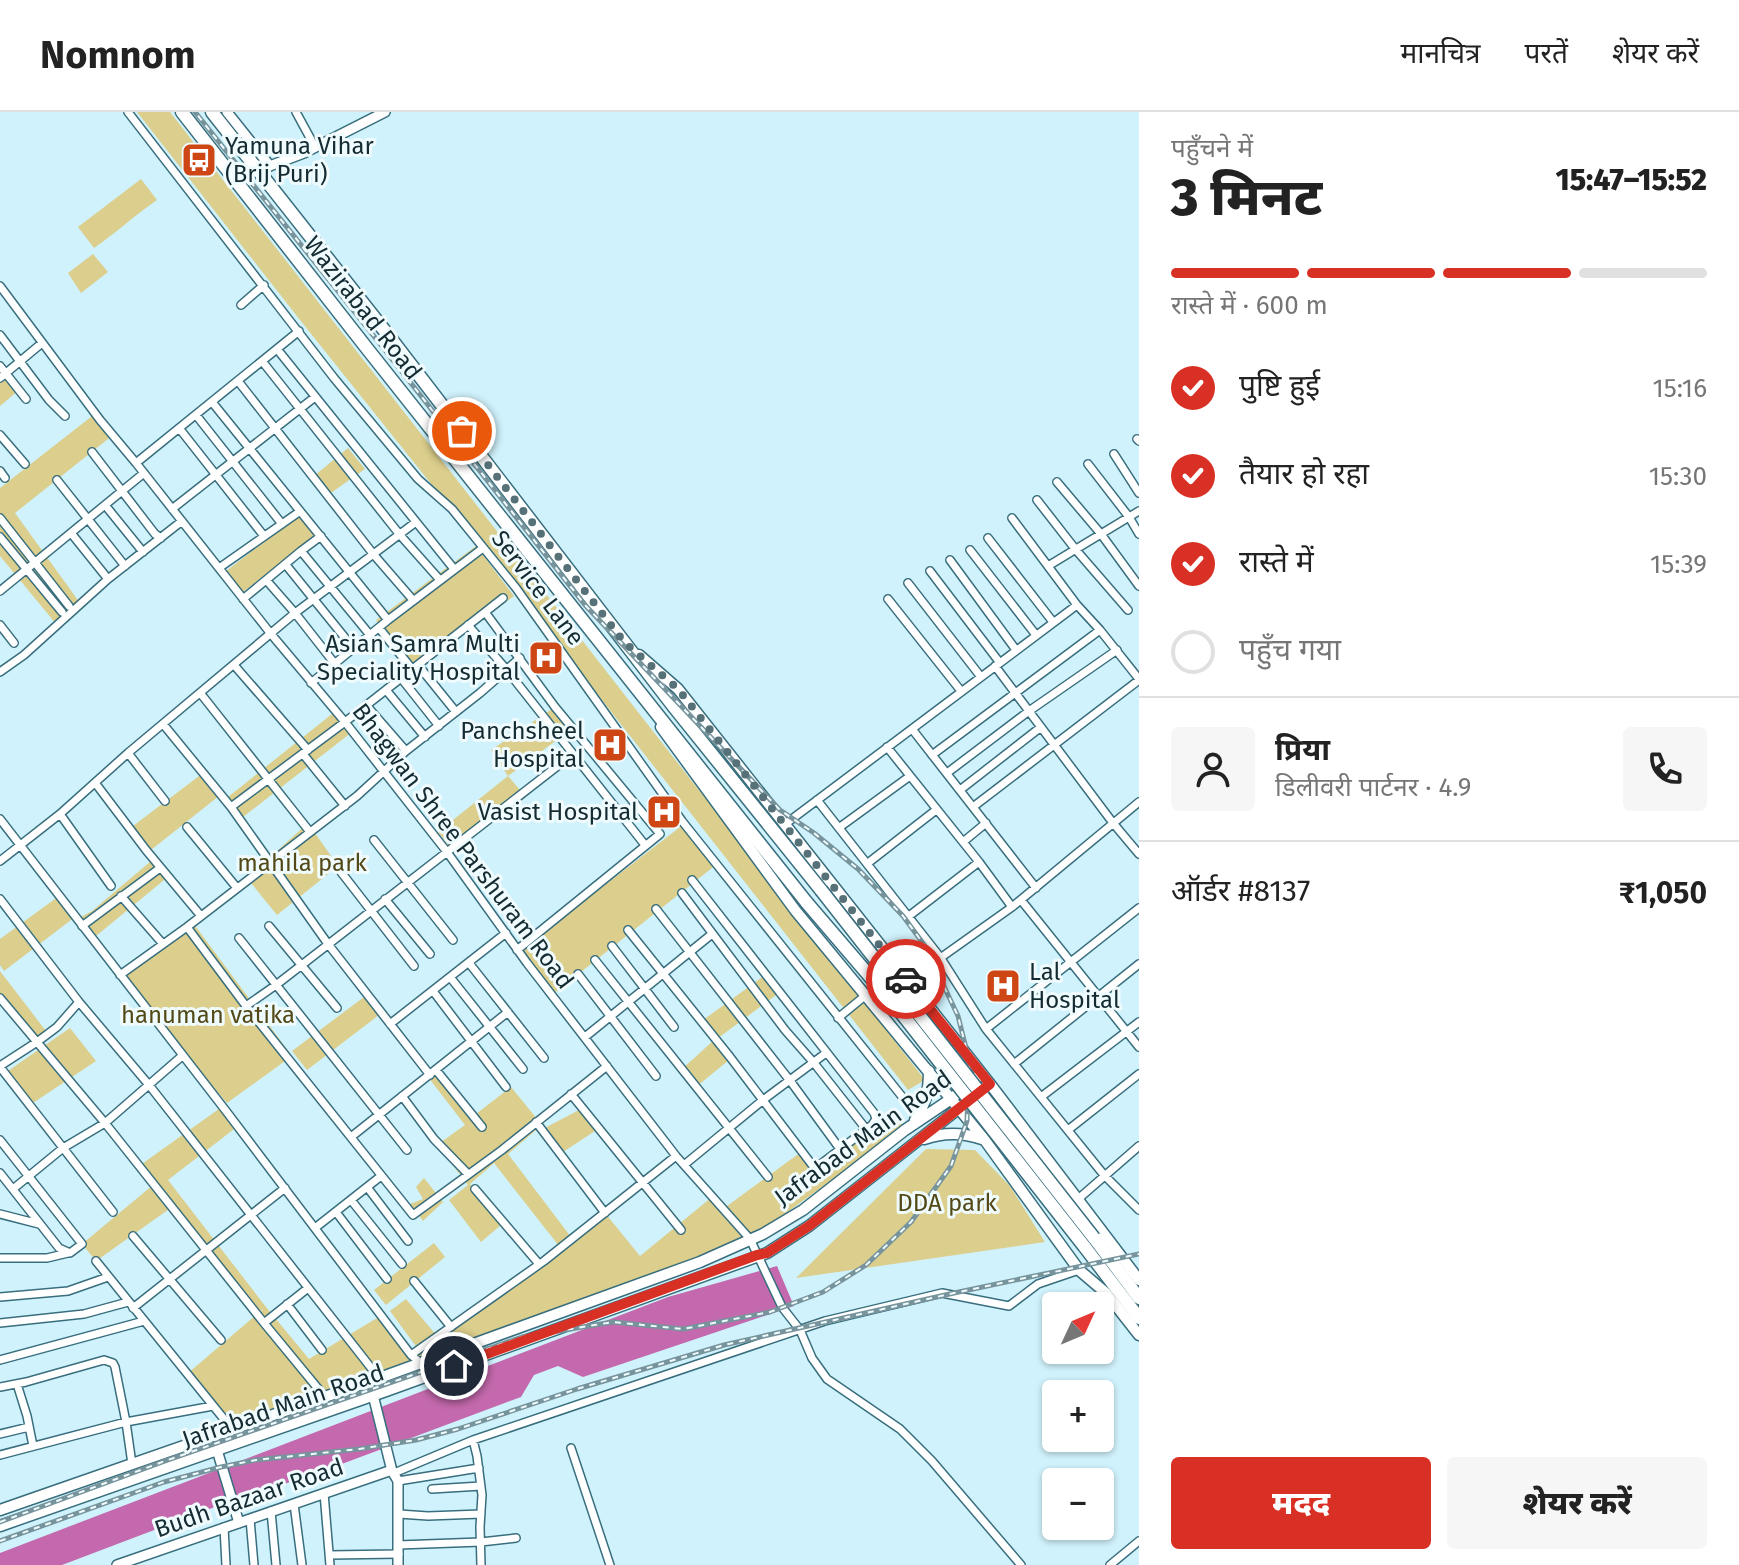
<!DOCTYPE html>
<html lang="hi">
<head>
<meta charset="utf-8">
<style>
  :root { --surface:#fff; --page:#f6f6f6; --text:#222; --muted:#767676; --line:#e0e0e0; --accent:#d93025 }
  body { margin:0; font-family:"Fira Sans","Noto Sans Devanagari",sans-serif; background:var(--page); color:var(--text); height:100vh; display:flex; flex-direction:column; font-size:30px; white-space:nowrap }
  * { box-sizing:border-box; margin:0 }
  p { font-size:26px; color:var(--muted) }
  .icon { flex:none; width:44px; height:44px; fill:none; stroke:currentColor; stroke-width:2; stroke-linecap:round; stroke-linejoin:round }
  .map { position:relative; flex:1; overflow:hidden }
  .panel { display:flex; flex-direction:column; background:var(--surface); width:600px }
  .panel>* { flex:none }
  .needle { width:52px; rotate:46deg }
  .buttons { position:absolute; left:1042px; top:1180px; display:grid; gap:16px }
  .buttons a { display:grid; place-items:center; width:72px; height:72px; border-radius:8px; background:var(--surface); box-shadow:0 2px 6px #0004; font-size:40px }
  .pin { position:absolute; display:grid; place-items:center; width:68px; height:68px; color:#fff; margin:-34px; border:4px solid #fff; border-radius:50%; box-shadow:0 2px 8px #0007 }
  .courier { position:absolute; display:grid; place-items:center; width:80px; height:80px; margin:-40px; border:6px solid #d93025; border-radius:50%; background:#fff; color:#222; box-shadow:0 2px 10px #0007 }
  .overview em { font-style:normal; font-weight:800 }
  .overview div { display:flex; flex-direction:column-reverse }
  .overview { display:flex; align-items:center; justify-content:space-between; height:136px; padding:0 32px }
  h1 { font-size:52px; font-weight:800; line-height:60px }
  .bar { display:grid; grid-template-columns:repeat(4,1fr); gap:12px 8px; align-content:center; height:96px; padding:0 32px }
  .bar i { height:10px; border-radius:6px; background:var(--line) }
  .bar .on { background:var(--accent) }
  .bar p { grid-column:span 4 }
  .line { display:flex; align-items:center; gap:20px; padding:0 32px; border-top:2px solid var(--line) }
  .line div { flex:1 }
  .round { display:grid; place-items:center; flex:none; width:84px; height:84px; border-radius:8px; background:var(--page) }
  ol { padding:0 32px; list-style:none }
  li { display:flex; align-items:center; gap:24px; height:88px }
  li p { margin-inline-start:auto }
  li .icon { padding:8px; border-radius:50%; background:var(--accent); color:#fff; stroke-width:4 }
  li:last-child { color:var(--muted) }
  li i { width:44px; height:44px; border:4px solid var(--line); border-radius:50% }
  .button { display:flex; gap:16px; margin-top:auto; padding:16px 32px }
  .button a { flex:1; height:92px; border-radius:8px; background:var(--accent); color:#fff; font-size:32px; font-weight:800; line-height:92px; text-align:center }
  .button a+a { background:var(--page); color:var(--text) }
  header { display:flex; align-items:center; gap:48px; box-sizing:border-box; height:112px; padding:0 40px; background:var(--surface); border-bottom:2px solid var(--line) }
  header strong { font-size:38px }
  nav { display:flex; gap:44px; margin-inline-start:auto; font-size:28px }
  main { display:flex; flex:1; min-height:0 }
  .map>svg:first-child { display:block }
</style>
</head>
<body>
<header>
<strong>Nomnom</strong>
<nav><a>मानचित्र</a><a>परतें</a><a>शेयर करें</a></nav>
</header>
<main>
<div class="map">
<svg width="1139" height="1453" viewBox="0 0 1139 1453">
  <rect width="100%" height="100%" fill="#d0f2fc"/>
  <path fill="#dcce8c" d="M137,0H170L925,968L908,978L488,443L300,208Z
    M141,67L157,88C135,103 116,121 94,136L78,115Z
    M93,142L108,160L81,181L68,161Z
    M8,264L19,278L0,294V270Z
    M96,301L113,323L15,401L80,491L57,513L0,444V376Z
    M348,336L365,357L328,383L314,364Z
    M300,403L317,421L242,481L226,459Z
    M476,434L514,484L413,561L376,508Z
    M552,597L569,619L508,664L526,685L454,740L438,720L508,664L491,638Z
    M337,598L352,620L243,705L228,685Z
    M207,658L224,680L151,738L133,714Z
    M308,711L338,754L277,803L247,766Z
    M684,712L717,752L552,883L518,840Z
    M157,744L169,764L96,824L81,805L92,799Z
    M59,784L75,805L4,859L0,853V827Z
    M193,811L292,944L227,991L174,930L126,864Z
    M0,859L49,923L37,930L0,884Z
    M765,863L779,881L714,929L729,948L696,975L682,957L713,929L699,911Z
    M364,885L379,903L307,958L292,939Z
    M70,916L96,949L30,993L5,961Z
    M440,959L476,1002L511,975L542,1013L508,1042L571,1125L605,1101L640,1144L712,1085L723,1097L801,1040L816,1058L886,1006L907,1014L750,1127L421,1251L415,1247L232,1317L187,1262L263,1197L255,1200L172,1095L96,1149L82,1132L153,1073L139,1054L223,994L238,1014L168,1068L266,1195L309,1247L382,1203L412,1242L418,1237L390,1199L406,1187L437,1224L559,1134L494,1051L470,1072L501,1113L481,1130L449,1088L468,1073L437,1033L465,1013L428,965Z
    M579,998L595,1019L560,1042L541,1018Z
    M926,1037L975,1038L1010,1074L1045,1130L796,1166Z
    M424,1066L443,1090L423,1109L410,1092L423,1087L416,1075Z
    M434,1131L445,1145L386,1193L374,1178Z"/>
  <path fill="#c469ad" d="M777,1154L794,1194L583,1265L558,1254L534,1263L521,1285L315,1362L228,1390L62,1453H0V1441L668,1185Z"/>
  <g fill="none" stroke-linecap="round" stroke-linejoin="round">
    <defs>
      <path id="minor" d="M128,0L334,266L418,367L452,397L516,476L682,709L904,987
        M296,0L315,35
        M0,174L100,308L136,351L271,522L345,610L447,740L527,851L676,1044L750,1127L782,1195L800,1218L812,1246L827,1267L900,1317L932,1349L1021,1453
        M241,193L264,173
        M0,223L49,288L65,304
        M277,237L454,457
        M262,249L400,423L440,468
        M0,254L26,287
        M0,266L42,231
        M238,269L374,443L413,488
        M212,290L388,508
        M196,303L282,412
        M179,316L264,424
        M0,323L25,352
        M1137,327L1139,329
        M92,340L155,422L161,426
        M1114,342L1139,381
        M136,351L299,219
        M1088,352L1129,405L1139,422
        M0,359L5,366
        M57,368L125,454
        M1057,370L1101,422L1139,474
        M1037,388L1076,438L1128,498
        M105,393L143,440
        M172,397L315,285
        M0,406L69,494
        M1012,406L1077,493L1100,518L1139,567
        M71,421L108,467
        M0,425L62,500
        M988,426L1053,510
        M970,438L1036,523
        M301,439L370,523
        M950,448L1016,538
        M286,453L354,537
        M1048,454L1139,399
        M219,456L299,400
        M930,459L1000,551
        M267,469L295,501L335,552
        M908,471L981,565
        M0,479L144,361
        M243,487L301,439L321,424
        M888,487L961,579
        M485,500L555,595L660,722L517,838
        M0,513L14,531
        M468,513L506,557L645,733
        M379,516L412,557
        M234,553L308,638
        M418,553L456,600
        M995,554L1113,711L1139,742
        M0,560L24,543L108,467L182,409
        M401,566L439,614
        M311,571L388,508L483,436
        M386,578L425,625
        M201,582L310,720
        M366,593L406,639
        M163,612L231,695L328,832L430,963
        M912,617L1036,776
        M887,635L979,750L1012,795
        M128,641L165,689
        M303,642L345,694
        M932,643L1100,518
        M947,661L1029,599L1117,538
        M96,672L146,738L201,804
        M960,678L1041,615
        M817,688L940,845L986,917L1104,1063L1139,1098
        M231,695L345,610L503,486
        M973,695L1139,568
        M60,702L111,774
        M0,707L226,999L411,1243L421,1251L427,1264
        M784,713L1077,493
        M187,715L237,776
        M840,715L910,664
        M374,728L453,828
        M963,730L986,711
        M0,749L60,702L128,641L295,501L416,410
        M868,751L936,698
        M341,760L414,854
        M682,781L785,918L814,951L866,1017
        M121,784L163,832
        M0,787L79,890L149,973L379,1266
        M385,787L430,842
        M1021,788L1139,935
        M656,797L791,970L840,1037
        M909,804L979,750
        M82,814L160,756
        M269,814L337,896
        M187,815L246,894L413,1103L502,1038L607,954
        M628,818L730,945L813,1054L817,1055L872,1013L876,1007L874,1001L692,768
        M239,826L407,1038
        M612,834L674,915
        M595,848L768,1065
        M469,851L544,946
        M578,862L656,964
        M120,863L187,815L357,684L406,639L480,581L520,546
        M450,865L523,957
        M908,869L1012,795L1139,690
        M433,879L506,975
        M0,886L105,1011L264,1211L325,1285
        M246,894L276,873L573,642
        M838,906L866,883
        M390,912L506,821
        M986,917L1139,796
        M585,925L712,822
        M1014,952L1139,852
        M0,954L37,930L57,915L79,890
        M0,955L113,1100
        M436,958L482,1015
        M571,982L681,1118
        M402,984L434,1027L468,1062
        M1041,985L1139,910
        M536,1010L605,1101
        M1068,1018L1139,962
        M351,1025L508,900
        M0,1028L82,1132L70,1141L59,1136L0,1061
        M684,1053L763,988L826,941
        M367,1075L408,1129
        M13,1077L63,1036L105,1011L182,944
        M475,1077L539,1152
        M351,1088L402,1152
        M1077,1088L1139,1034
        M336,1100L387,1167
        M0,1102L39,1112
        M315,1116L381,1064
        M133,1124L221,1228
        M0,1146H47L68,1141
        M96,1149L232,1317
        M414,1169L451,1215
        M0,1185L68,1179L108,1165
        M287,1192L322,1238
        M133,1196L285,1076
        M0,1211L84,1202L128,1190
        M264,1211L308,1176
        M411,1243L544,1149L676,1044
        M0,1248L144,1209
        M17,1272L27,1304L33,1334
        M0,1275L26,1270L104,1248L113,1251L115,1255L126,1310L132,1352
        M0,1322L29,1315
        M473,1328L477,1344L482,1383L480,1415L481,1453
        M571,1336L610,1453
        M0,1343L126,1310L213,1294
        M394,1361L473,1328L825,1209L942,1181L1009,1194L1038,1172L1079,1158
        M398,1369L479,1356
        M432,1377L481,1374
        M324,1381L330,1453
        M294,1392L302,1453
        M271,1399L276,1453
        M399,1402L428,1404L481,1402
        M250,1407L254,1453
        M224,1415L226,1453
        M398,1433L481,1430L516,1426
        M329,1443L399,1442
        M1110,1453L1139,1429"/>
      <path id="tertiary" d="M227,0L270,54
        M259,58L304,41L385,0
        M373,1283L392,1359
        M217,1338L239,1411
        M117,1453L389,1359H392L398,1369V1453"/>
      <path id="secondary" d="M639,543L678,577L990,972L1139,1168
        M661,615L795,798L984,1027L1079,1158L1106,1181L1139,1223
        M915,1008C926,992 929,978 929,959
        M924,1027C944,1020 962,1020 982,1027
        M0,1398L385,1264L700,1150L763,1122L803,1098L905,1018L951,987L981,962
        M0,1414L386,1279L767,1141L809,1114L990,972"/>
      <path id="trunk" d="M182,0L369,239L807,791
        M212,0L388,223L674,595L821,778
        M1094,1126L1139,1186
        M1084,1134L1139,1206"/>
    </defs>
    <use href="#minor" stroke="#386e7d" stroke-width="10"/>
    <use href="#tertiary" stroke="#386e7d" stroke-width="12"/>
    <use href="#secondary" stroke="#386e7d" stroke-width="13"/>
    <use href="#trunk" stroke="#386e7d" stroke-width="15"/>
    <use href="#minor" stroke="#fff" stroke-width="7"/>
    <use href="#tertiary" stroke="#fff" stroke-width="9"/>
    <use href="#secondary" stroke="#fff" stroke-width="10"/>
    <use href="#trunk" stroke="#fff" stroke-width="12"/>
    <defs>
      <path id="rail" d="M0,1410L165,1349L522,1225L613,1210L683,1217L770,1200L823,1180L866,1153L911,1110L951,1054L967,1009L969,948L958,904L925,834L903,804L858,757L814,721L780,698L585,493L381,233L195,0
        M0,1429L164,1370L221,1355L256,1348L359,1337L416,1328L458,1317L577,1277L724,1233L954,1181L1139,1142"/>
    </defs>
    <use href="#rail" stroke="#77949c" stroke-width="5"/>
    <use href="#rail" stroke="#f0fbfe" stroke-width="2" stroke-dasharray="6" stroke-linecap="butt"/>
    <defs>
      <path id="trunk-bridge" d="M821,778L1094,1126
        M807,791L902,902L1084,1134"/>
    </defs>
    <use href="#trunk-bridge" stroke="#386e7d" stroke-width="15" stroke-linecap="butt"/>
    <use href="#trunk-bridge" stroke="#fff" stroke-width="12"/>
  </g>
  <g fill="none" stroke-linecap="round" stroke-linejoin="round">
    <path stroke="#567178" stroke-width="8" stroke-dasharray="0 14.4" d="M462,319L624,530L678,577L906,867"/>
    <path stroke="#d93025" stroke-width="10" d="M454,1254L757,1143L767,1141L809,1114L990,972L906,867"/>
  </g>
  <defs>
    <symbol id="bus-square" viewBox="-11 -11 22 22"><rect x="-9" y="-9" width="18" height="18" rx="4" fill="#cd4614" stroke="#f0fbfe"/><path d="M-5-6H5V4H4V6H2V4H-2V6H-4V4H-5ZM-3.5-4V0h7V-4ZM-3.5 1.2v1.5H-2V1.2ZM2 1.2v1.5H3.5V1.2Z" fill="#fff"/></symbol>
    <symbol id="hospital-square" viewBox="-11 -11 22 22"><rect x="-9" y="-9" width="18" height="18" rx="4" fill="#cd4614" stroke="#f0fbfe"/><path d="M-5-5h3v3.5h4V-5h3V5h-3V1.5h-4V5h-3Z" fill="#fff"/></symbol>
  </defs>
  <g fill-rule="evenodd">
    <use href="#bus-square" x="179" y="28" width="40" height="40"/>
    <use href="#hospital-square" x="526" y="526" width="40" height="40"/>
    <use href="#hospital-square" x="590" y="613" width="40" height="40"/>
    <use href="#hospital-square" x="644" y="680" width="40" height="40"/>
    <use href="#hospital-square" x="983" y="854" width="40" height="40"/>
  </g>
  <g text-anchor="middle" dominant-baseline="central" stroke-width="6" stroke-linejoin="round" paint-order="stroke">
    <g font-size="24" fill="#142b31" stroke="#f0fbfe" text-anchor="end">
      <text x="225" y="34" text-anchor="start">Yamuna Vihar<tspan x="225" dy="28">(Brij Puri)</tspan></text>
      <text x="520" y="532">Asian Samra Multi<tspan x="520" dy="28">Speciality Hospital</tspan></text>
      <text x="584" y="619">Panchsheel<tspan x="584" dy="28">Hospital</tspan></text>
      <text x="638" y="700">Vasist Hospital</text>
      <text x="1029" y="860" text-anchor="start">Lal<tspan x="1029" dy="28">Hospital</tspan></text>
    </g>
    <g font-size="24" fill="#142b31" stroke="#f0fbfe">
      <text transform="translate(363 196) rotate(52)">Wazirabad Road</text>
      <text transform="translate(538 476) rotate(53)">Service Lane</text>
      <text transform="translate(463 734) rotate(53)">Bhagwan Shree Parshuram Road</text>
      <text transform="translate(863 1026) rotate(-36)">Jafrabad Main Road</text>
      <text transform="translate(283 1294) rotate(-19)">Jafrabad Main Road</text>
      <text transform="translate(249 1386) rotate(-19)">Budh Bazaar Road</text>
    </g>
    <g font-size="24" fill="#534917" stroke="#f0fbfe">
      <text x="302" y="751">mahila park</text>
      <text x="208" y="903">hanuman vatika</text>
      <text x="947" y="1091">DDA park</text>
    </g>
  </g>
</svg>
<div class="buttons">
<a><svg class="needle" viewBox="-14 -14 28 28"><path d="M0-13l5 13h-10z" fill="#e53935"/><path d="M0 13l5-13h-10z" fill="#767676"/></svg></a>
<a>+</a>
<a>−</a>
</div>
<div class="pin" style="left:462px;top:319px;background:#ea580c"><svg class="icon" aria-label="bag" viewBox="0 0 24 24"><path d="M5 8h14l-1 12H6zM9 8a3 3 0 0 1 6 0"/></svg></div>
<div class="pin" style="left:454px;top:1254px;background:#1f2937"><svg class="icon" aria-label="home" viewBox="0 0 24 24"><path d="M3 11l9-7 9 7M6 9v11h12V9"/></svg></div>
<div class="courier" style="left:906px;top:867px"><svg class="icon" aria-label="car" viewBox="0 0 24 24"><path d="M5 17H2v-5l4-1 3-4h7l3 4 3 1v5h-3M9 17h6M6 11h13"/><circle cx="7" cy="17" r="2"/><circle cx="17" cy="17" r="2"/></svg></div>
</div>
<section class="panel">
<div class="overview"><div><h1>3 मिनट</h1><p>पहुँचने में</p></div><em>15:47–15:52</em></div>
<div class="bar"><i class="on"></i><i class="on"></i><i class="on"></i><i></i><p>रास्ते में · 600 m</p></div>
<ol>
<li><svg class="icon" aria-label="check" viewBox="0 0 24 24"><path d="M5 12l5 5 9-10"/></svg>पुष्टि हुई<p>15:16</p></li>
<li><svg class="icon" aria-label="check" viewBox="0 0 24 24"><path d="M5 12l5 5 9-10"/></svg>तैयार हो रहा<p>15:30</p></li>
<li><svg class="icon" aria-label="check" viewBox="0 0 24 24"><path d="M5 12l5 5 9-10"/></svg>रास्ते में<p>15:39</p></li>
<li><i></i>पहुँच गया</li>
</ol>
<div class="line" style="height:144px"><a class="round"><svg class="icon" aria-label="person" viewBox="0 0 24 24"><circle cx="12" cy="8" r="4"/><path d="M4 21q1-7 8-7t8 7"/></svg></a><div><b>प्रिया</b><p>डिलीवरी पार्टनर · 4.9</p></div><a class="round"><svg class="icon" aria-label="phone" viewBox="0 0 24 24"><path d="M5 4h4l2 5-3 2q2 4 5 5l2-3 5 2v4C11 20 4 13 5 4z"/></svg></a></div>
<div class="line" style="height:104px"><div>ऑर्डर #8137</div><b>₹1,050</b></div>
<div class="button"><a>मदद</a><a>शेयर करें</a></div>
</section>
</main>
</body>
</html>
